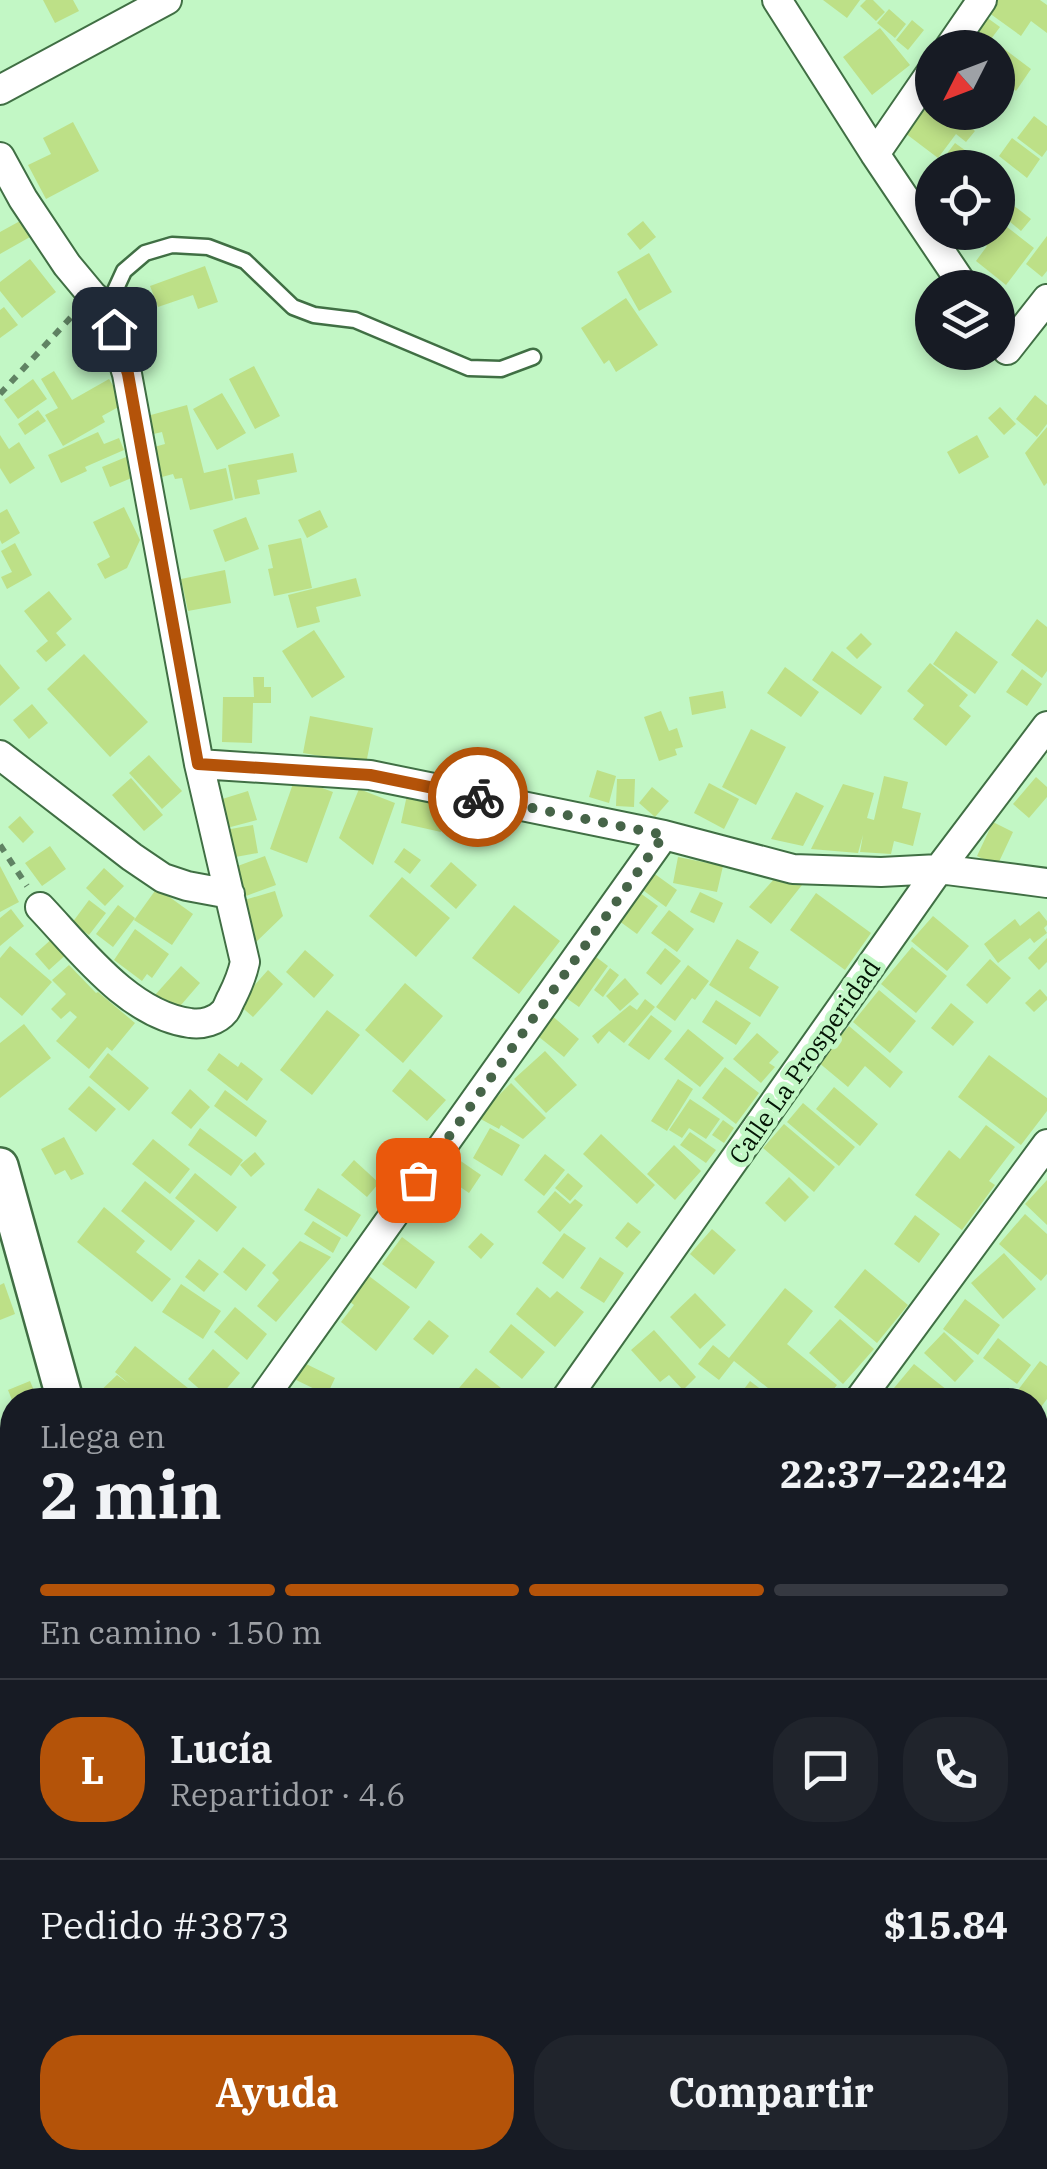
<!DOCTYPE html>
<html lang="es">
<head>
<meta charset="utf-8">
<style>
  :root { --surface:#171b24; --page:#20242c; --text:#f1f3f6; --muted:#9ea1a6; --line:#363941; --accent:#b45309 }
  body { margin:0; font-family:"IBM Plex Serif",serif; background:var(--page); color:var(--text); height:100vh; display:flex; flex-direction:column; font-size:38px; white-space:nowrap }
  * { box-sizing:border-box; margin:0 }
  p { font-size:32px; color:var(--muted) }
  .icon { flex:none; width:55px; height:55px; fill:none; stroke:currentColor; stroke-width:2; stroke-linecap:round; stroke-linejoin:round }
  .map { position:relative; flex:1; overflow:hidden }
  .drawer { position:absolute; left:0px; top:1388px; width:1048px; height:782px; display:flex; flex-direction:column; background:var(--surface); border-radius:40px 40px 0 0; box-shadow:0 5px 15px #0003 }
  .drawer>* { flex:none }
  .needle { width:65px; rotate:228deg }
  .fabs { position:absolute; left:915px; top:30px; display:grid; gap:20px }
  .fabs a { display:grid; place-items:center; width:100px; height:100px; border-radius:50%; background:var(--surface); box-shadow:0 5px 15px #0003; font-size:50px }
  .pin { position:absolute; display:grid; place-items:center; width:85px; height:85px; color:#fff; margin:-42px; border-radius:20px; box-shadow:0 5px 15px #0006 }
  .courier { position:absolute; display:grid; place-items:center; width:100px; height:100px; margin:-50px; border:8px solid #b45309; border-radius:50%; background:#fff; color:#222; box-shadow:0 2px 12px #0007 }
  .summary em { font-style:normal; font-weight:700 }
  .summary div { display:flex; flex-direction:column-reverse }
  .summary { display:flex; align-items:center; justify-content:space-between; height:170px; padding:0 40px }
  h1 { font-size:65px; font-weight:700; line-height:75px }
  .bar { display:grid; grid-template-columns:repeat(4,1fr); gap:15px 10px; align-content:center; height:120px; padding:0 40px }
  .bar i { height:12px; border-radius:8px; background:var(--line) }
  .bar .selected { background:var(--accent) }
  .bar p { grid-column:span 4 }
  .line { display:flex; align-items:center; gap:25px; padding:0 40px; border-top:2px solid var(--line) }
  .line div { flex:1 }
  .round { display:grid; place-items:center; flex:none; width:105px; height:105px; border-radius:40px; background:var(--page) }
  .button { display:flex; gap:20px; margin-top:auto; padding:20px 40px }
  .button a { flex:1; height:115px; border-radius:40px; background:var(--accent); color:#fff; font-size:40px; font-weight:700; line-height:115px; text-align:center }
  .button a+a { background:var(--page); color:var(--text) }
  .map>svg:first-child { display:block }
</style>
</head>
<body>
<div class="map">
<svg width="1047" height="2169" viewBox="0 0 1047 2169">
  <rect width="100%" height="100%" fill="#c2f7c5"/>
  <path fill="#bde087" d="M43,0H73L79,11L55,23Z
    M823,0H860L847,18Z
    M866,0H873L885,12L876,21L860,6Z
    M992,0H1040L1047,5V33L1031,21L1021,36L985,10Z
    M889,9L906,24L895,38L877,23Z
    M982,14L1000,27L991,39L1031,69L1016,91L998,77V48H958Z
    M912,20L924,30L908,50L896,40Z
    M880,28L910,65L872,95L843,57Z
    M928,95L932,98V112H951L975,131L966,142L956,134L938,158L901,130Z
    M1034,116L1047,126V150L1042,157L1017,138Z
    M73,122L99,171L46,199L28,165L51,154L43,138Z
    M1012,138L1040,159L1027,178L999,156Z
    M955,143L969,153L958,168H952L942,160Z
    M1004,198L1031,219L1021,231L998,212V206Z
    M998,220L1034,248L1006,285L976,261L987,246L975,238L979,232H998Z
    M20,221L30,237L0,254V232Z
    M643,221L656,237L640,250L627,234Z
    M1047,236V271L1042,277L1026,264Z
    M649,253L672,292L639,311L617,272Z
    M30,259L56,292L22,318L0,291V282Z
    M205,266L218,302L198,309L193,295L158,307L150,286Z
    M626,298L658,345L616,372L609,360L604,364L581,328Z
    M4,307L18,325L0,338V310Z
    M254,366L280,416L255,429L229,379Z
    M54,371L72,400L109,379L124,404L102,416L105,422L63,446L45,415L58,408L41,379Z
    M33,379L47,399L18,419L4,400Z
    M222,393L246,433L217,450L193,409Z
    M1035,395L1047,405V424L1037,437L1016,419Z
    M187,405L204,473L226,468L233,500L190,510L182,478L175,479L173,474L162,477L154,447L165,444L162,432L145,436L140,418Z
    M1000,407L1016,424L1004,435L988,418Z
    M38,410L46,421L25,435L18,424Z
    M1047,427V483L1044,486L1025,453Z
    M98,432L104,444L119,438L124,450L85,467L87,471L61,483L48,455Z
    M0,435L9,449L19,442L35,468L10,484L0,468Z
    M977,435L989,457L959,474L947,452Z
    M293,453L297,472L257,480L260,494L235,499L228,465Z
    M126,457L134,477L110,487L102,467Z
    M124,507L140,540L127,568L105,579L97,564L110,557L93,522Z
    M7,509L20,533L2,544L0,540V513Z
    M320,510L328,527L307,538L298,520Z
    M246,517L259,549L225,562L213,530Z
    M301,538L312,588L274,596L268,569L273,568L268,545Z
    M15,543L32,575L7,589L1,577L12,572L1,551Z
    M225,570L231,603L188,611L181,579Z
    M356,578L361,596L316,607L320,622L297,628L288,595Z
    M49,591L72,619L56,633L66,645L46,662L36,651L48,641L24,611Z
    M1037,619L1047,627V671L1042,678L1011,655Z
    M314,630L345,677L312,698L282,651Z
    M956,631L998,662L975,694L933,664Z
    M861,633L872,644L857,659L846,648Z
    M832,651L882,687L861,715L812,680Z
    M84,654L148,722L110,757L47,689Z
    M930,663L968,695L959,706L971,716L946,746L913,719L924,705L907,691Z
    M0,664L20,688L0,706Z
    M785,667L819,692L801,717L767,693Z
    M1022,669L1042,684L1027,706L1006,692Z
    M253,677H264V687H271V703H253L252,743L222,742L223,697H254Z
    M723,691L726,708L692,715L689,697Z
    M32,704L48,723L29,739L13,720Z
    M661,711L669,731L677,728L683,747L675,749L677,755L659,761L644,717Z
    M310,716L373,728L366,764L303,753Z
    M751,729L786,747L756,805L722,787Z
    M149,755L182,791L162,809L129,773Z
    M597,770L616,776L609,803L589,797Z
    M884,776L908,782L902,808L921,813L913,846L894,841L891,854L860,852L863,835L858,853L811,849L843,784L874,793L867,818L874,820Z
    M1036,777L1047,787V797L1029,818L1013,804Z
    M131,778L163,815L144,831L112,795Z
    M295,778L333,792L307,863L270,849Z
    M617,779H635L634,807L616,806Z
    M709,783L739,799L724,829L694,813Z
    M652,787L669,801L655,817L639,803Z
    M359,789L395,803L373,865L339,838Z
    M248,791L257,820L227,828L219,800Z
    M796,792L824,806L803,846L771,839Z
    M407,795L448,805L441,832L401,823Z
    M20,816L34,832L23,843L8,827Z
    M993,822L1013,832L997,866L977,856Z
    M253,825L258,853L230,858L225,830Z
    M50,846L66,869L42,886L25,863Z
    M404,848L421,860L410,874L394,862Z
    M265,856L276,885L246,896L235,867Z
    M678,857L723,866L717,892L673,883Z
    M451,862L477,885L456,909L430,886Z
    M0,866L19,902L0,912Z
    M104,868L124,886L105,906L86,888Z
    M652,872L677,890L666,907L640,888Z
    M402,877L450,918L416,957L369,916Z
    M775,878L806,880L771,924L749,907Z
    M157,888L193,914L172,945L134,920Z
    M636,890L658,906L637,934L615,918Z
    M275,891L283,916L254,944L241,901Z
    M700,892L723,903L714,923L690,912Z
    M816,893L871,933L845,970L790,930Z
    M89,900L106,913L89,935L72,923Z
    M118,905L135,918L113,947L96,934Z
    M514,905L560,941L519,994L472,958Z
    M11,909L24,926L0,946V918Z
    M669,910L694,929L677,952L651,933Z
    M1039,911L1047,921V925L1044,928L1047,933L1034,943L1030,938L998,963L984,944L1015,919L1020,926Z
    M933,916L969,946L947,971L911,941Z
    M135,929L169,954L152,978L147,974L142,981L114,960Z
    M55,936L69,952L49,970L35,954Z
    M1047,938V962L1039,970L1028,958Z
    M737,939L759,952L749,968L779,987L760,1017L709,985Z
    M10,946L52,982L22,1016L0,997V958Z
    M912,947L947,976L916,1013L881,984Z
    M665,948L681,961L661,985L646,973Z
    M305,950L334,975L314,998L286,972Z
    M592,954L608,966L579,1007L562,995Z
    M990,959L1011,978L987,1004L966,985Z
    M69,965L96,993L98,992L135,1023L112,1051L107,1047L89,1069L56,1041L77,1017L70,1011L61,1019L51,1009L66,994L52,980Z
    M688,965L709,981L695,1000L692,998L675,1021L656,1007Z
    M181,966L200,983L175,1012L155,995Z
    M610,968L619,975L603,997L594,990Z
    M268,970L283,984L253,1017L238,1004Z
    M625,978L639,994L620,1011L606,996Z
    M405,983L443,1016L403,1063L365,1030Z
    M1040,989L1047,997V1000L1034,1012L1025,1003Z
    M879,990L916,1021L890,1053L853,1022Z
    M645,999L655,1007L624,1043L609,1031L598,1044L592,1036L630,1005L637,1010Z
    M716,1000L751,1023L736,1045L702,1022Z
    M951,1003L974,1022L953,1046L931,1028Z
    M327,1010L360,1035L312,1095L280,1070Z
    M550,1014L579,1039L564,1057L534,1033Z
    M651,1015L672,1031L649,1060L628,1045Z
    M24,1024L51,1058L0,1098V1043Z
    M849,1026L903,1072L890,1088L865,1066L848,1087L818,1062Z
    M688,1029L724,1058L700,1087L664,1059Z
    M757,1033L779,1052L769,1063L775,1067L761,1083L733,1059Z
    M545,1051L577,1085L546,1113L514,1079Z
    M108,1053L149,1088L129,1111L89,1077Z
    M219,1053L238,1067L241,1062L263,1079L247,1101L207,1070Z
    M989,1055L1047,1098V1111L1021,1145L958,1097Z
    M725,1067L759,1093L736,1124L702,1098Z
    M410,1069L446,1100L427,1121L392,1091Z
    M678,1079L693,1089L667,1131L651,1121Z
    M511,1083L546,1118L523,1139L501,1125L499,1129L477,1117Z
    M89,1086L116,1109L96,1132L68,1109Z
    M834,1087L878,1124L860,1146L816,1109Z
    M190,1089L210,1107L191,1129L171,1113Z
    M225,1090L267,1121L256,1137L214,1106Z
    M690,1099L720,1119L706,1139L689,1128L682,1138L669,1130Z
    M803,1103L855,1147L839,1166L787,1122Z
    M723,1120L734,1128L724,1143L712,1135Z
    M784,1124L835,1167L814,1192L763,1148Z
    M986,1125L1015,1147L989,1181L995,1185L962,1230L915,1195L949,1150L960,1159Z
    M200,1128L243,1160L231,1176L188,1145Z
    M490,1128L520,1145L502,1176L473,1158Z
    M690,1132L716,1150L706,1163L680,1145Z
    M601,1134L655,1185L637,1204L583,1154Z
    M64,1137L84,1174L71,1180L65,1170L55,1175L41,1149Z
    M153,1139L190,1169L170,1194L132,1164Z
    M674,1145L701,1171L675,1200L647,1174Z
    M255,1152L265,1164L251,1177L240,1165Z
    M545,1154L565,1170L544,1196L524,1180Z
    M452,1155L481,1175L469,1193L440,1173Z
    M354,1160L379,1183L367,1197L341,1175Z
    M195,1173L237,1207L217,1232L175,1198Z
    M568,1173L583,1186L570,1201L555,1188Z
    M789,1177L809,1197L785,1222L765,1203Z
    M1047,1180V1225L1025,1204Z
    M145,1181L195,1221L171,1251L121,1211Z
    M318,1188L361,1215L347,1237L304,1210Z
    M555,1191L570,1204L575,1199L583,1205L560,1232L537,1212Z
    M104,1207L145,1241L136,1252L171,1279L152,1302L77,1242Z
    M1025,1214L1047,1234V1274L1041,1281L999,1244Z
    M915,1215L940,1234L919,1263L894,1244Z
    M313,1221L341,1238L333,1253L304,1234Z
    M628,1222L641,1232L627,1248L615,1238Z
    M712,1229L736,1250L714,1275L690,1254Z
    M481,1233L494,1244L481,1259L468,1247Z
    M564,1233L586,1248L563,1279L542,1263Z
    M402,1237L435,1262L416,1289L382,1264Z
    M300,1241L331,1257L276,1322L257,1306L279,1280L272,1273Z
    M243,1247L266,1265L246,1291L223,1272Z
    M1004,1253L1036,1289L1003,1319L971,1283Z
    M600,1257L624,1273L604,1303L580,1288Z
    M199,1259L219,1274L204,1292L185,1277Z
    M865,1269L908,1305L877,1343L834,1307Z
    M365,1273L410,1307L376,1351L341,1322L354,1305L345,1298Z
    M4,1283L15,1314L0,1320V1285Z
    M181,1284L221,1311L203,1339L162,1312Z
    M537,1287L550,1298L557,1291L584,1312L555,1347L516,1314Z
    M785,1288L813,1311L787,1344L837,1385L825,1400H783L734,1361L719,1380L698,1364L713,1345L729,1358Z
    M695,1293L726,1325L700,1349L670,1317Z
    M965,1299L1000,1325L978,1355L943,1329Z
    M235,1307L267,1334L247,1360L214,1332Z
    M840,1319L874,1349L843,1384L809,1353Z
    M429,1320L449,1336L433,1355L413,1339Z
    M511,1324L545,1352L522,1379L489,1352Z
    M654,1330L696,1377L683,1390L669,1375L660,1382L631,1350Z
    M944,1332L974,1361L955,1382L924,1353Z
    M998,1338L1031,1365L1017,1384L983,1358Z
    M135,1346L203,1400H150L138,1391L131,1400H91L117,1375L129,1384L115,1372Z
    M213,1349L240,1373L217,1400H212L188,1379Z
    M300,1361L335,1378L327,1395L292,1378Z
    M1040,1361L1047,1366V1399L1041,1407L1035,1400L1018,1390Z
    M914,1364L956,1397L953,1400H884Z
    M476,1368L516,1400H461L454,1394Z
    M30,1381L38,1400H12L8,1390Z
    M750,1381L775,1400H736Z
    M12,1445V1500L9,1501L12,1515L0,1520V1450Z
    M1037,1455L1047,1463V1528L1035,1519Z
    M1035,1640L1047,1649V1695L1038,1707L1035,1705Z
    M12,1651V1689L0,1656Z
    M11,1742L12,1779L8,1781L0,1765V1748Z
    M12,1851V1890L0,1855Z
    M1047,1917V1950L1035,1953V1920Z
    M1047,1990V2027L1039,2028L1035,2007V1992Z
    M0,2068L4,2069V2124H12V2144H0Z
    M0,2147H12V2158H18V2168L2,2169Z
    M138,2158H171L169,2169H136Z
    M377,2158H449L446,2169H375Z
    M453,2158H487L484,2169H451Z
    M498,2158H526L524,2169H496Z
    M536,2158H578L584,2160L581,2169H532Z
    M668,2158H706L737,2168L661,2169Z"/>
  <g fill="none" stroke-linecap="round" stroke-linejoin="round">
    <defs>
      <path id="service" d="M107,308L124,271L145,253L172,245L208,247L245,261L293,307L314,315L355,320L469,368L501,369L533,357"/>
      <path id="minor" d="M777,0L875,154L965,288
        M949,48L982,0
        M0,90L167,0
        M875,154L932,71
        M0,157L23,199L67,265L92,295L107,308L127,374L199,764L245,962C242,976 238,985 232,997C229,1002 228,1007 225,1011C217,1021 202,1025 190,1023C129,1015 80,949 40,907
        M998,336L1007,350L1047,299
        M0,755L132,857L163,878L187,886L230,894
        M199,764L370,775L664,835L793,869L881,872L939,869L1047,883
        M262,1400L664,835
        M565,1400L939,869L1047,726
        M859,1400L1047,1144
        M1035,1583L1047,1567
        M0,1928L12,1966
        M36,2158L37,2169
        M739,2158L757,2169"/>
      <path id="tertiary" d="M0,1166L65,1400
        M1035,1805L1047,1807
        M968,2158L1036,2168L1047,2165
        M775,2169L788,2161L803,2158"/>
    </defs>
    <use href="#service" stroke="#406f44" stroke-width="19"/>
    <use href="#minor" stroke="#406f44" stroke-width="32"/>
    <use href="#tertiary" stroke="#406f44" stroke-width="40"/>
    <path stroke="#608363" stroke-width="6" stroke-dasharray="8 8" stroke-linecap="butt" d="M0,394L74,314
      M0,845L27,886"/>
    <use href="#service" stroke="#fff" stroke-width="14"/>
    <use href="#minor" stroke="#fff" stroke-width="28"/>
    <use href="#tertiary" stroke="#fff" stroke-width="35"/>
  </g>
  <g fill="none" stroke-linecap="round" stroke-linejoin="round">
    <path stroke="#466448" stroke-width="10" stroke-dasharray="0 18" d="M418,1180L664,835L478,797"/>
    <path stroke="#b45309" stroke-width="12" d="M114,329L128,374L198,764L370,775L478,797"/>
  </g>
  <g text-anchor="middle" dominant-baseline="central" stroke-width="10" stroke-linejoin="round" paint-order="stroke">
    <g font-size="25" fill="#031505" stroke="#c2f7c5">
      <text transform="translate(804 1061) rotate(-55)">Calle La Prosperidad</text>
    </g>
  </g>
</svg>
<div class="fabs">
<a><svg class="needle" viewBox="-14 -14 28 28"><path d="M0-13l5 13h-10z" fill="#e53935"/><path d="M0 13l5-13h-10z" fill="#9ea1a6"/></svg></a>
<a><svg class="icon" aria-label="locate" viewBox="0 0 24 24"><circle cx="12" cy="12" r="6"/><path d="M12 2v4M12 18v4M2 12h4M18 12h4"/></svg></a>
<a><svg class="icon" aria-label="layers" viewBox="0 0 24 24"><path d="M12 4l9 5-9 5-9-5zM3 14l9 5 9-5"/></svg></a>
</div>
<div class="pin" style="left:418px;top:1180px;background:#ea580c"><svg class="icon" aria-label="bag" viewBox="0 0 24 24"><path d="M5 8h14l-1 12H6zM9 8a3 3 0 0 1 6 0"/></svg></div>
<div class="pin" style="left:114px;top:329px;background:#1f2937"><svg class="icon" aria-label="home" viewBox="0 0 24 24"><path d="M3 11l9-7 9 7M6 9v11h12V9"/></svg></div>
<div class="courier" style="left:478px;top:797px"><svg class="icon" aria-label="bike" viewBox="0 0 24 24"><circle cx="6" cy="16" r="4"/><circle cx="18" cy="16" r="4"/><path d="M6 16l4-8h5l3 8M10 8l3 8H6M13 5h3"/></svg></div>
<section class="drawer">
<div class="summary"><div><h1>2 min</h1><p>Llega en</p></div><em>22:37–22:42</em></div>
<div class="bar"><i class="selected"></i><i class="selected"></i><i class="selected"></i><i></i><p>En camino · 150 m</p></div>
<div class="line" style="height:180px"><b class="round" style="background:var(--accent);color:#fff">L</b><div><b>Lucía</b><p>Repartidor · 4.6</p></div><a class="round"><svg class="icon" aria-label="chat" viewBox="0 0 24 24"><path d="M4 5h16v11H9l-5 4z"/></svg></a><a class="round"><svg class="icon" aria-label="phone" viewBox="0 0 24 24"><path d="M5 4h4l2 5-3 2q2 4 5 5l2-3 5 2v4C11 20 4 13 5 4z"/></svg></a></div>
<div class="line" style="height:130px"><div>Pedido #3873</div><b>$15.84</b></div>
<div class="button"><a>Ayuda</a><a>Compartir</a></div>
</section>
</div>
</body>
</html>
